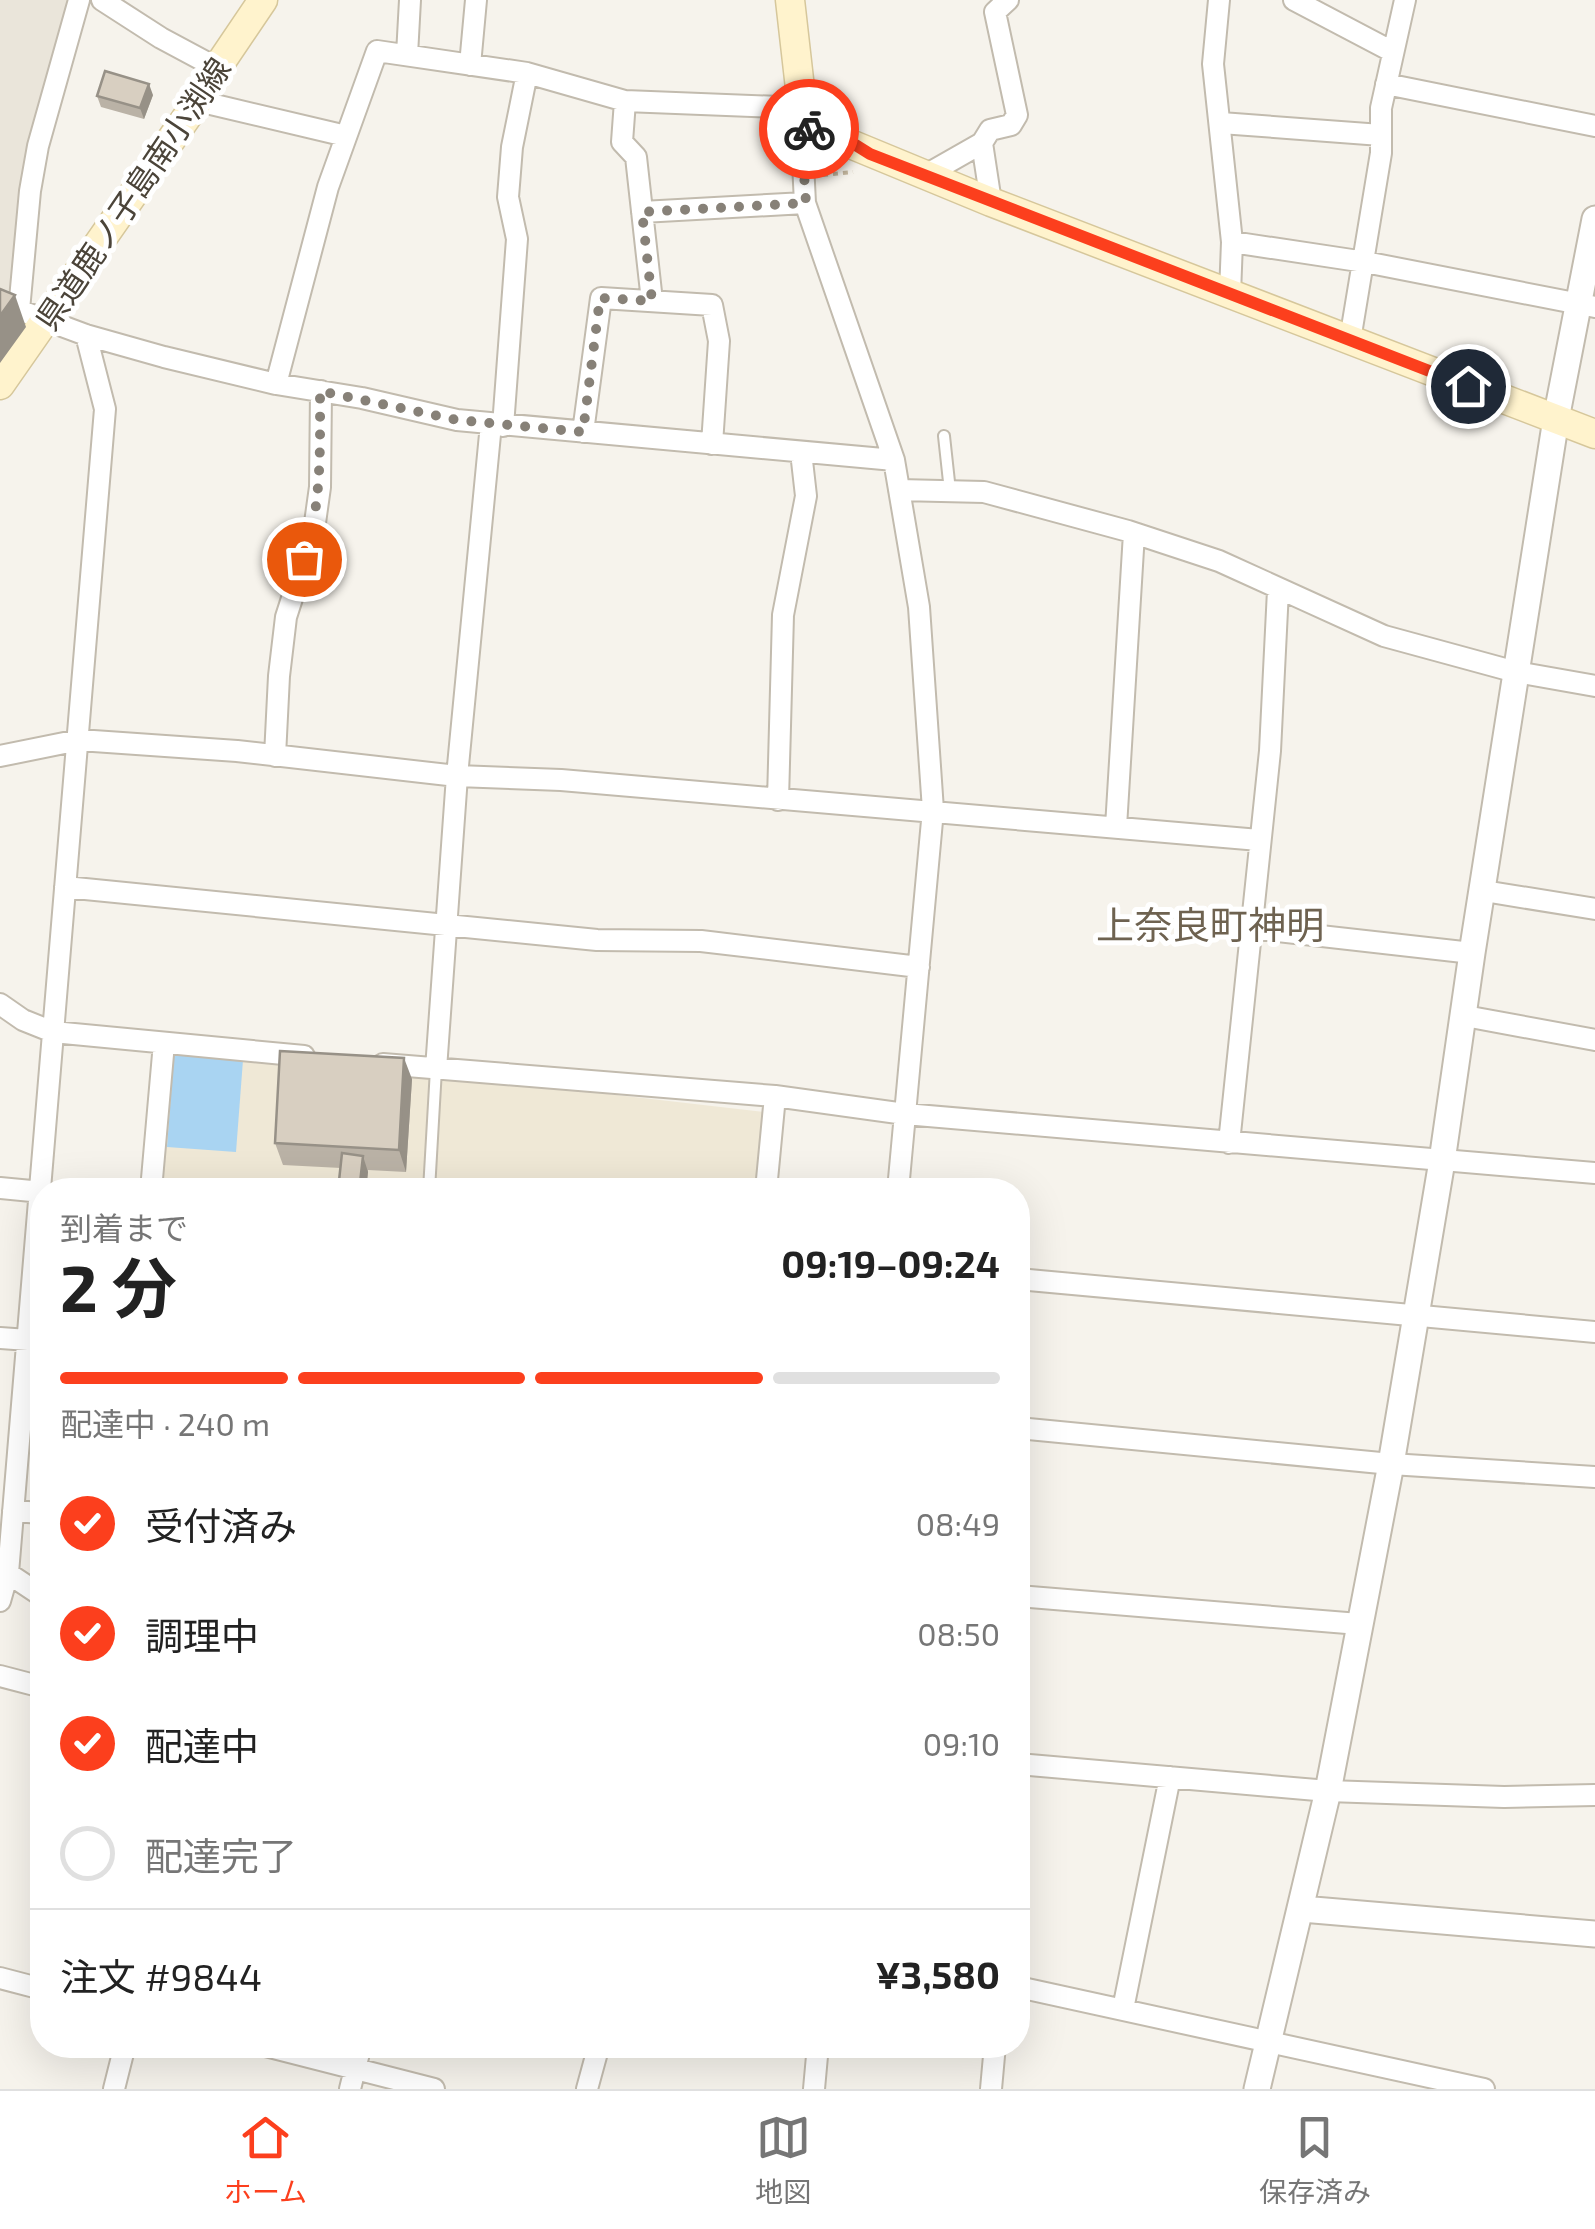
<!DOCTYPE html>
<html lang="ja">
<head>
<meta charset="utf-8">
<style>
  :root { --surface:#fff; --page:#f2f2f2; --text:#222; --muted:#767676; --line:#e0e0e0; --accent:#fc3f1d }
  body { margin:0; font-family:"Exo 2","Noto Sans JP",sans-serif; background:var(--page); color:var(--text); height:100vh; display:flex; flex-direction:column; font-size:38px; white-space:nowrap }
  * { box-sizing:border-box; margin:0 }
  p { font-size:32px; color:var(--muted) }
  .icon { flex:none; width:55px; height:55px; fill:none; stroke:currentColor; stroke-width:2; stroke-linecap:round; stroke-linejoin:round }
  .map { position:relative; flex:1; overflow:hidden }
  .sheet { position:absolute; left:30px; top:1178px; width:1000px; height:880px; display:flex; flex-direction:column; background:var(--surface); border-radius:40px; box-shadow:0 10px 40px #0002 }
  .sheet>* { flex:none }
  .pin { position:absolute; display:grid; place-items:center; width:85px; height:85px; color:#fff; margin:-42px; border:5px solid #fff; border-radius:50%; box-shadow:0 2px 10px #0007 }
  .courier { position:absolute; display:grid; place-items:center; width:100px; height:100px; margin:-50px; border:8px solid #fc3f1d; border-radius:50%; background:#fff; color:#222; box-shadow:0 2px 12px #0007 }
  .overview em { font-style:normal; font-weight:700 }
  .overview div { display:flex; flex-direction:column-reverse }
  .overview { display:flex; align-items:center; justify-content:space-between; height:170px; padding:0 30px }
  h1 { font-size:65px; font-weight:700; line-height:75px }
  .bar { display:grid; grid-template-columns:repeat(4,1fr); gap:15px 10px; align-content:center; height:120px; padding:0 30px }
  .bar i { height:12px; border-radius:8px; background:var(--line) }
  .bar .active { background:var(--accent) }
  .bar p { grid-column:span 4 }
  .line { display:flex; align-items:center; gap:25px; padding:0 30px; border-top:2px solid var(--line) }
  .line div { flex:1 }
  ol { padding:0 30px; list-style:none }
  li { display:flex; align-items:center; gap:30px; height:110px }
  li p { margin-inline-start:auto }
  li .icon { padding:10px; border-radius:50%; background:var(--accent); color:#fff; stroke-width:4 }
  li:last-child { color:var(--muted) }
  li i { width:55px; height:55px; border:5px solid var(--line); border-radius:50% }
  .menu { display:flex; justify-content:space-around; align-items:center; height:140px; border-top:2px solid var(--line); background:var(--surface); font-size:28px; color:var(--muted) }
  .menu a { display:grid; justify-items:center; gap:5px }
  .menu .active { color:var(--accent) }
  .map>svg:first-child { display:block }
</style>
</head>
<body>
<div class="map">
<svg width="1595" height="2089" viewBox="0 0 1595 2089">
  <rect width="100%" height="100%" fill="#f6f3ec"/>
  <path fill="#eae5da" d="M0,0H77L32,139L19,310L0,303Z"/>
  <path fill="#efe8d6" d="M164,1043L764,1112L757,1190H156Z"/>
  <path fill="#a9d4f2" d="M174,1055L243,1060L236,1152L167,1147Z"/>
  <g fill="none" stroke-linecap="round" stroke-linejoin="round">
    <defs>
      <path id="service" d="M944,436L950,491
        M429,1190L436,1069"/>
      <path id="minor" d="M102,0L161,38L217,68
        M1219,0L1213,64L1232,242L1230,294
        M1294,0L1393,52
        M407,55L410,0
        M470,65L476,0
        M1386,84L1595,126
        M198,101L346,136
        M625,101L622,142L636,157L652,301
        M814,119L802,143L805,203L894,460L919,607L933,810L898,1190
        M1221,123L1381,135
        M924,176L982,143
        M991,202L982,143L990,130L1011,125L1017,115L995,12L1008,0
        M642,212L805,203
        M1232,242L1365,262L1595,307
        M0,303L86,335L164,357L276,384L362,398L457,420L894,460
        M19,310L30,191L38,146L79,0
        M1350,340L1381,153V108L1405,0
        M276,384L328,187L377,51L527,73L625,101L805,108
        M503,426L517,239L508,197L512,147L527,73
        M583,432L601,298L712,305L719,341L712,444
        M899,490L984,492L1128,531L1219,561L1384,636L1516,672L1595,686
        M0,756L79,740L237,751L457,776L561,780L1259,840
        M275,756L279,676L286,617L314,530L320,487L321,391
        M778,800L783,615L806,496L801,452
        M1116,827L1134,533
        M65,887L597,940L701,941L919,967
        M1484,891L1595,909
        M1250,928L1472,953
        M0,1004L23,1020L53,1032L304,1056
        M1465,1016L1595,1040
        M383,1064L775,1096L905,1114L1595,1173
        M436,1069L457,776L491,424
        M1229,1143L1270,751L1278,590
        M0,1188L42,1192
        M151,1190L164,1043
        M766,1190L775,1096
        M1018,1279L1595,1332
        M0,1338L42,1341
        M1018,1428L1391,1464L1595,1477
        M13,1511L42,1513
        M0,1568L42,1596
        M1018,1596L1359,1624
        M0,1601L8,1573L105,409L86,335
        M0,1676L42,1687
        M1018,1764L1328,1791L1504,1797L1595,1795
        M0,1978L42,1989
        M1018,1987L1484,2089
        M1123,2009L1170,1777
        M262,2045L434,2089
        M114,2089L125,2045
        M350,2089L361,2045
        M587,2089L599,2045
        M814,2089L818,2045
        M991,2089L995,2045"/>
      <path id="tertiary" d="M1302,1909L1595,1934
        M1257,2089L1328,1791L1391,1464L1442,1161L1472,953L1556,419L1595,219"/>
      <path id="secondary" d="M790,0L801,97L814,119L848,143L991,202L1595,434
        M0,385L198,101L217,68L263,0"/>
    </defs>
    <use href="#service" stroke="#c2bbae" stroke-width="14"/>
    <use href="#minor" stroke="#c2bbae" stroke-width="24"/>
    <use href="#tertiary" stroke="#c2bbae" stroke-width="29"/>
    <use href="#secondary" stroke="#d6c79b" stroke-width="31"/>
    <path stroke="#c4b79f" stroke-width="4" stroke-dasharray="5 5" stroke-linecap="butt" d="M823,175L853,172"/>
    <use href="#service" stroke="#fff" stroke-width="10"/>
    <use href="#minor" stroke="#fff" stroke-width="20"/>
    <use href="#tertiary" stroke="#fff" stroke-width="25"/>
    <use href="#secondary" stroke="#fff3cd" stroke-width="28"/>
  </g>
  <path fill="#bab2a6" d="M153,95L144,119L101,107L97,96Z
    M412,1079L406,1172L368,1170L367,1184L389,1186L390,1190H338L341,1168L283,1165L275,1143Z"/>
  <path fill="#979187" d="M149,84L153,95L144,119L140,108Z
    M15,295L26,327L0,363V316Z
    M404,1058L412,1079L406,1172L399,1150Z
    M363,1156L368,1172L366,1190L360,1183Z"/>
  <path fill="#d8cfc1" stroke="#979187" stroke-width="2.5" d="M105,71L149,84L140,108L97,96Z
    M0,289L15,295L0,316Z
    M280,1051L404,1058L399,1150L275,1143Z
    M342,1153L363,1156L360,1183L389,1186L388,1190H338Z"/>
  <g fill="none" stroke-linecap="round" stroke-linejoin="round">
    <path stroke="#878178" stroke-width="10" stroke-dasharray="0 18" d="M304,559C322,504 320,449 320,391L457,420L583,432L600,298L652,301L642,212L806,203L802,144L809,129"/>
    <path stroke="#fc3f1d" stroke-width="12" d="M809,129L814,119L870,154L1468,386"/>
  </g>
  <g text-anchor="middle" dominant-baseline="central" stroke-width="10" stroke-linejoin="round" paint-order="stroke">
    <g font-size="32" fill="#4b4439" stroke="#fff">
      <text transform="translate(132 193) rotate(-56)">県道鹿ノ子島南小渕線</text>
    </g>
    <g font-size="38" fill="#6e6250" stroke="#fff">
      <text x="1210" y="924">上奈良町神明</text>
    </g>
  </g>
</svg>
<div class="pin" style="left:304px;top:559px;background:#ea580c"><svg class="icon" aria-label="bag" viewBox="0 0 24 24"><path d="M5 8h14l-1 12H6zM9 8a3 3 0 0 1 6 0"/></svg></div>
<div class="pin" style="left:1468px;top:386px;background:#1f2937"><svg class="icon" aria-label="home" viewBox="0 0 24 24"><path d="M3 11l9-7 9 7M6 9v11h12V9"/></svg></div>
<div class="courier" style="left:809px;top:129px"><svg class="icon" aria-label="bike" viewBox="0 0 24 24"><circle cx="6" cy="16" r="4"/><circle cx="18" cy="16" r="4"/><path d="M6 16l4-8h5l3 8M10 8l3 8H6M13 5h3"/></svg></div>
<section class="sheet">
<div class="overview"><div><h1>2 分</h1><p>到着まで</p></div><em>09:19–09:24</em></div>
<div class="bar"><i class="active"></i><i class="active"></i><i class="active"></i><i></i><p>配達中 · 240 m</p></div>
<ol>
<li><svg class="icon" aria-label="check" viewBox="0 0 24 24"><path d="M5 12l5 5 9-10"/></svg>受付済み<p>08:49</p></li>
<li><svg class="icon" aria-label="check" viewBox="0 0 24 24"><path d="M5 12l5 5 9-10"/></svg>調理中<p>08:50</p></li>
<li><svg class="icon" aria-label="check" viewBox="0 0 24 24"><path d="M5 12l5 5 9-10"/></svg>配達中<p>09:10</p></li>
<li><i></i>配達完了</li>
</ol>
<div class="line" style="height:130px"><div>注文 #9844</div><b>¥3,580</b></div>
</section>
</div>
<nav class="menu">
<a class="active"><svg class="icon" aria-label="home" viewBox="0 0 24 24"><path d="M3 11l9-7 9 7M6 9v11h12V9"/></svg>ホーム</a>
<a><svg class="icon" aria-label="map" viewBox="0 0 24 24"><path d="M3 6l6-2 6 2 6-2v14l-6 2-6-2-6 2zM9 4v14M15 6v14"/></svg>地図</a>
<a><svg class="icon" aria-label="saved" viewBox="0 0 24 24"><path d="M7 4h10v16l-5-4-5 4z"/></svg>保存済み</a>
</nav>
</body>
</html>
